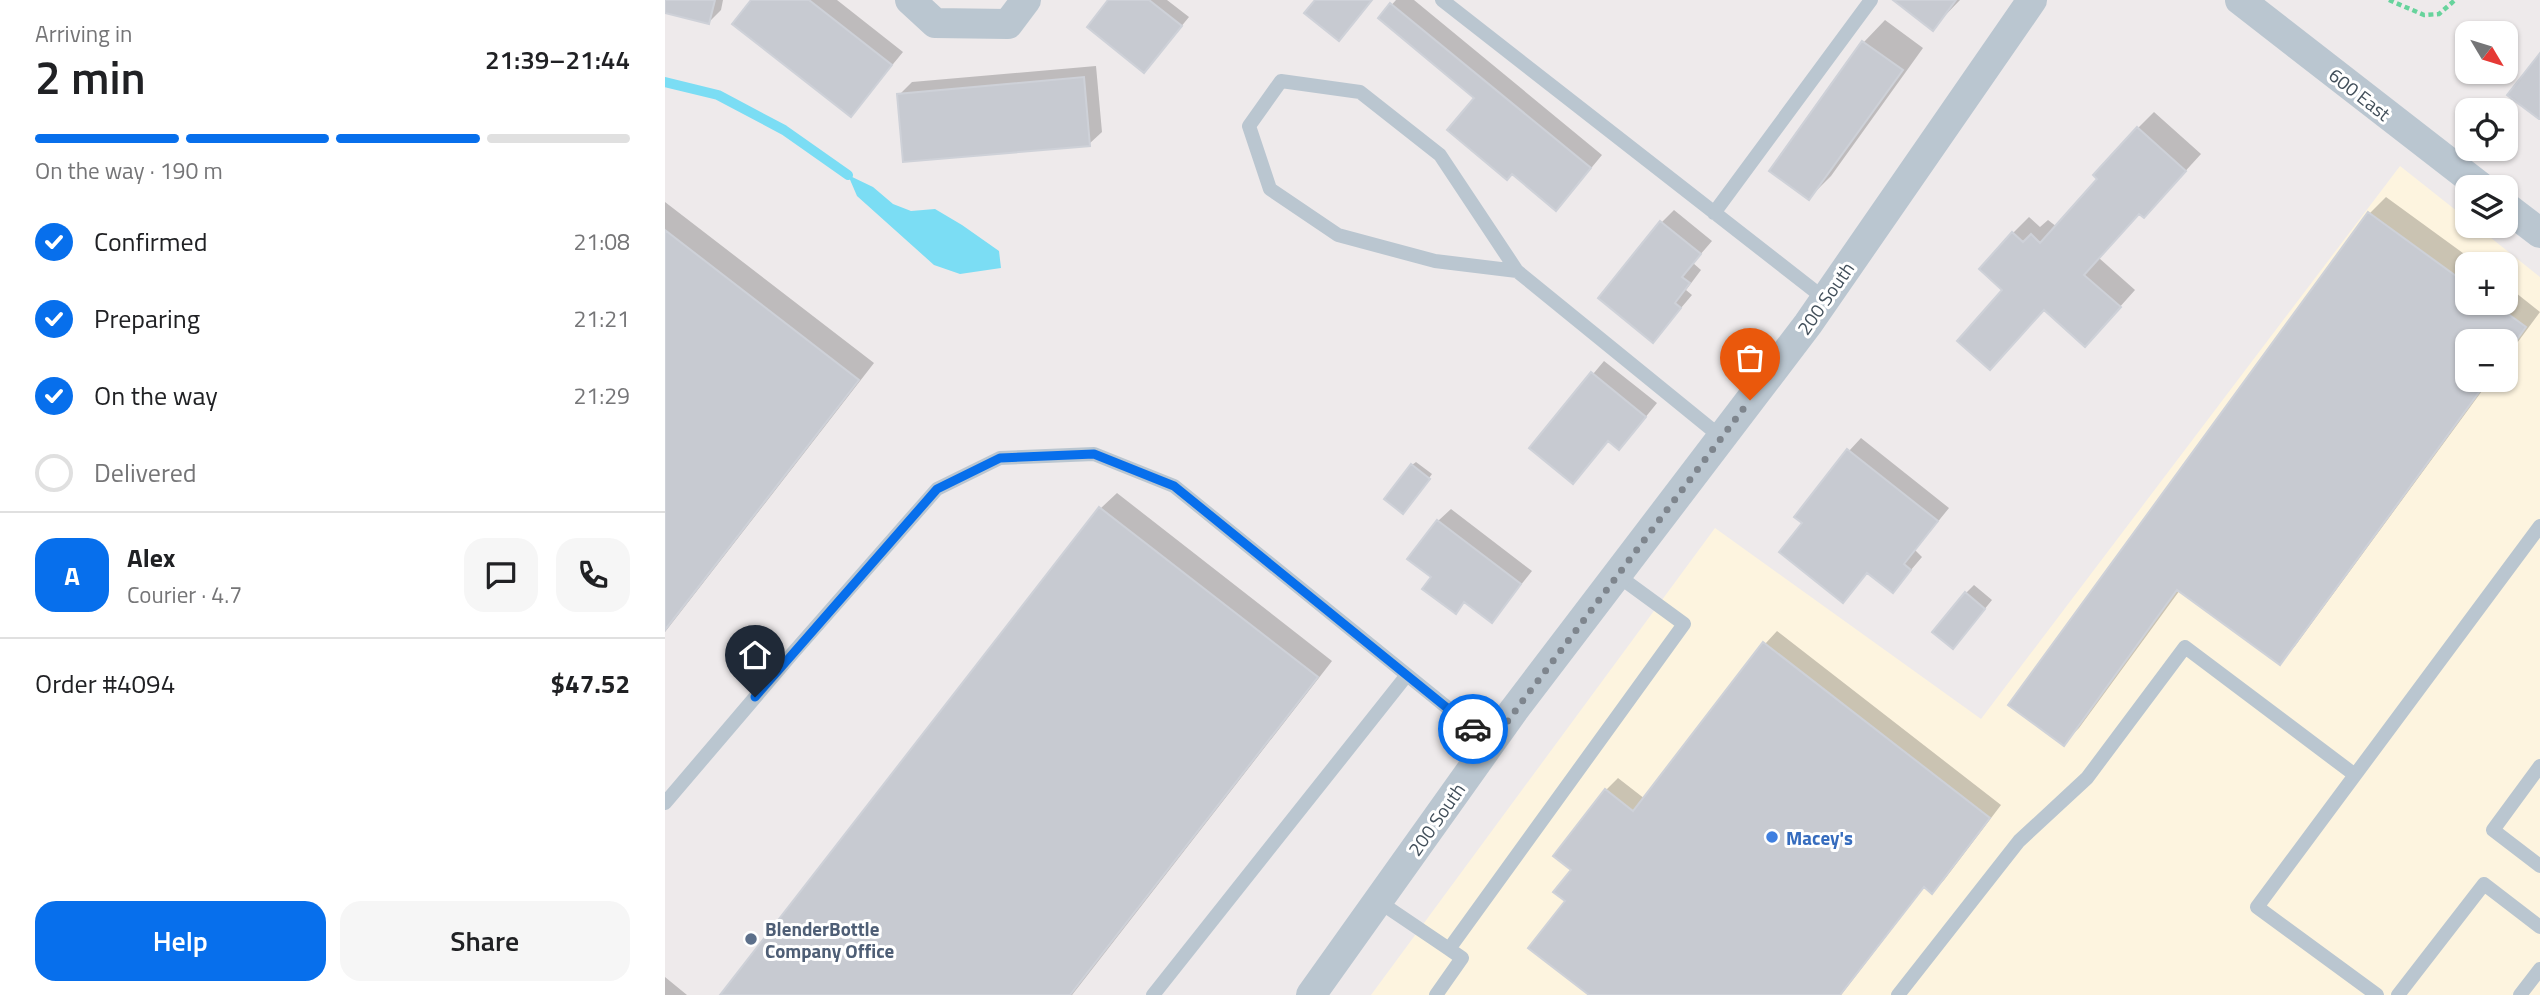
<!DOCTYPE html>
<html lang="en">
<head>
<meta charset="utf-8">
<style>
  :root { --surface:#fff; --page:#f6f6f6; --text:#202124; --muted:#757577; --line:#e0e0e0; --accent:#076fec }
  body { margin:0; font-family:"Titillium Web",sans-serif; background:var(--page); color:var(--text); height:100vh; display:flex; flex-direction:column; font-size:26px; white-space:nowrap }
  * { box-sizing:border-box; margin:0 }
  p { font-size:23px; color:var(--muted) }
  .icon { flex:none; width:38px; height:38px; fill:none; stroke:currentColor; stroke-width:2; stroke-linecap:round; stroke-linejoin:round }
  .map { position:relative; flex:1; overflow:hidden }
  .side { display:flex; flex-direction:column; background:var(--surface); width:665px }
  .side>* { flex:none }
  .needle { width:46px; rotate:128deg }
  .tools { position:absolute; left:1790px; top:21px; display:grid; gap:14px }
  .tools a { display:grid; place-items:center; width:63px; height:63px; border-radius:14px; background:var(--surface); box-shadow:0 2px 5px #0004; font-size:35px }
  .pin { position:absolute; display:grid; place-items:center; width:60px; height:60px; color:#fff; margin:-72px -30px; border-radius:50% 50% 50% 0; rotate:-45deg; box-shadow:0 0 7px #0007 }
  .pin .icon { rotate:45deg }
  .courier { position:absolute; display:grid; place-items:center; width:70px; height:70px; margin:-35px; border:5px solid #076fec; border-radius:50%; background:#fff; color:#222; box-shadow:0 2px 9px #0007 }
  .overview em { font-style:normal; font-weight:600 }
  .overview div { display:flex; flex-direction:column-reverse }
  .overview { display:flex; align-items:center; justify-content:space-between; height:119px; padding:0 35px }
  h1 { font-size:46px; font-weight:600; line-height:52px }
  .bar { display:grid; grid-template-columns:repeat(4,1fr); gap:10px 7px; align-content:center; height:84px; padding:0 35px }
  .bar i { height:9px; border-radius:5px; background:var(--line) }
  .bar .active { background:var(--accent) }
  .bar p { grid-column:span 4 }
  .line { display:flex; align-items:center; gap:18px; padding:0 35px; border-top:2px solid var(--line) }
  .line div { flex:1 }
  .round { display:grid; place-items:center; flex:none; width:74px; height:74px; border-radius:21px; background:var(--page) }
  ol { padding:0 35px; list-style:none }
  li { display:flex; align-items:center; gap:21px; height:77px }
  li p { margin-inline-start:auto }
  li .icon { padding:7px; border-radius:50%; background:var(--accent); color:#fff; stroke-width:4 }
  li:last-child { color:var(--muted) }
  li i { width:38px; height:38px; border:4px solid var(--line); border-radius:50% }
  .action { display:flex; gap:14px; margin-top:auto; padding:14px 35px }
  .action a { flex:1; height:80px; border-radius:21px; background:var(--accent); color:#fff; font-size:28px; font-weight:600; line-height:80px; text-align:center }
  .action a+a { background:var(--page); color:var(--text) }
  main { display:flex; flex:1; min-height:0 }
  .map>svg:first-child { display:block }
</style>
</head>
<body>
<main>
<section class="side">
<div class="overview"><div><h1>2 min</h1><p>Arriving in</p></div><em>21:39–21:44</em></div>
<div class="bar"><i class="active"></i><i class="active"></i><i class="active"></i><i></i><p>On the way · 190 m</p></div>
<ol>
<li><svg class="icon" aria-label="check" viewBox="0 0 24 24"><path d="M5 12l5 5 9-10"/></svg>Confirmed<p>21:08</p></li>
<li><svg class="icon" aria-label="check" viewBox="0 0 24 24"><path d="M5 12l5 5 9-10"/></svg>Preparing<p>21:21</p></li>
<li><svg class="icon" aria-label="check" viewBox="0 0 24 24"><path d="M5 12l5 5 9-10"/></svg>On the way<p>21:29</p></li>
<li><i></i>Delivered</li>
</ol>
<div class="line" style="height:126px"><b class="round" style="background:var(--accent);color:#fff">A</b><div><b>Alex</b><p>Courier · 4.7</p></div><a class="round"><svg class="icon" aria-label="chat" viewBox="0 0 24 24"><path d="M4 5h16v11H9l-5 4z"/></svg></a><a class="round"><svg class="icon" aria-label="phone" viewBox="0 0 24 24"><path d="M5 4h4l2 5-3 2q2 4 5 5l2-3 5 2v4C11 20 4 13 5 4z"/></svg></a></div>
<div class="line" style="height:91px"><div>Order #4094</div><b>$47.52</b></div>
<div class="action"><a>Help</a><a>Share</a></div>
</section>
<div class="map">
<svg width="1875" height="995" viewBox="0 0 1875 995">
  <rect width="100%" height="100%" fill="#eeeaeb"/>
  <path fill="#fdf4df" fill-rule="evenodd" d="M1735,166L1802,219V226H1811L1875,277V995H706L1050,528L1316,719ZM1802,264H1841V303H1802ZM1802,341H1841V380H1802Z"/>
  <path fill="#7bddf4" d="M183,175L208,187L228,204L246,211L270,209L297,225L334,251L336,268L295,274L269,265L192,196Z"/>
  <path fill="#0003" d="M0,0H58L56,10L44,22L0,11Z
    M88,0H172L238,52L186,115Z
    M445,0H502L524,17L487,62Z
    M731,0H749L937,155L903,196L811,97L715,18Z
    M1231,0H1295L1268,28Z
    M1220,20L1258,48L1166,176L1144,198L1107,171L1199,42Z
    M431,66L437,132L424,144L234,95L247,82Z
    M1489,112L1536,154L1494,200L1475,212L1434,258L1470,290L1436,328L1380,308L1340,290L1348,233L1364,217L1375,227L1383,220L1392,227L1435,179L1473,128Z
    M1721,197L1813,264H1802V303H1841V285L1875,312L1841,358V341H1802V380H1825L1630,646L1614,662L1515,590L1414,728L1398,744L1345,704L1705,213Z
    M0,202L209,363L0,632Z
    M1009,210L1047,241L1028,263L1036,270L1021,290L1027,295L988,341L997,222Z
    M939,361L992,403L966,435L954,448L944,439L866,448Z
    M1196,438L1284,508L1250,550L1257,557L1228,591L1203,571L1178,601L1139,522L1184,451Z
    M751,462L767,474L742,508L747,465Z
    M452,493L667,661L407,995H58L436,508Z
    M786,509L867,571L827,621L801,601L790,612L769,577L773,521Z
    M1309,585L1327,600L1296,638L1301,593Z
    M1112,631L1336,805L1279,880L1267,892L1260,886L1176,995H927L902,901L909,869L941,790L953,778L980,799L1100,644Z
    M0,977L22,995H0Z"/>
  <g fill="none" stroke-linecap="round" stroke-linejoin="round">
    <path stroke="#7bddf4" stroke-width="10" d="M0,82L53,95L119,130L183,175"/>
  </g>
  <path fill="#c7cad1" stroke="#ced1d8" stroke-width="2" d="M0,0H50L44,24L0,13Z
    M86,0H144L227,65L186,117L67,24Z
    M443,0H484L517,26L479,73L422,27Z
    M650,0H707L674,41L639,13Z
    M1228,0H1291L1268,31Z
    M725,3L926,168L891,211L847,174L842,180L782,130L809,98L713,18Z
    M1197,41L1238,70L1144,200L1104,171Z
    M1875,53V119H1874L1842,95Z
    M419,77L425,146L238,162L232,94Z
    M1472,127L1521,171L1479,218L1474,214L1419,275L1456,307L1420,347L1379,310L1325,370L1292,341L1337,290L1314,269L1347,232L1358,242L1366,234L1375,243L1432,179L1428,175Z
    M1703,212L1802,284V303H1828L1861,327L1841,355V341H1802V380H1823L1615,665L1512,590L1399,746L1343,705Z
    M995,221L1036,254L1017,277L1025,283L1010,303L1016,308L988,343L933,298Z
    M0,230L194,380L0,630Z
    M926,372L981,417L954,450L943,441L908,484L864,448Z
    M1182,449L1273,521L1239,564L1246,570L1228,593L1202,573L1178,603L1114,552L1137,523L1129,517Z
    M746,464L765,479L738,514L719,499Z
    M434,507L653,677L405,995H55Z
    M772,520L856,584L827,623L799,602L791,614L757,589L766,577L742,559Z
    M1300,592L1320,609L1288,649L1267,632Z
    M1098,642L1325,818L1267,894L1259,887L1175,995H924L863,948L900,901L888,892L906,870L888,856L940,789L968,811Z"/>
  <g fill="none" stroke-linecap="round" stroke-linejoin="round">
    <path stroke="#67d39c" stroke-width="4.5" stroke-dasharray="5 3.5" stroke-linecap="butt" d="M1724,0L1759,15L1774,14L1790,0"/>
    <path stroke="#bac6d0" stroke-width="14" d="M777,0L1160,299
      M1049,213L1206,0
      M852,271L775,155L695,92L616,81L584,126L605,189L673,235L770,261L852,271L1056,437
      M1875,766L1828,830L1875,866
      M0,803L127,654L272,489L335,458L429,454L509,486L826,743
      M713,901L784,949
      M488,995L742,675
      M771,995L797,958L784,949L1019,624L952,575
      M1233,995L1354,841L1422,778L1520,647L1690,775
      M1712,995L1592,907L1875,526
      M1733,995L1819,884L1875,927
      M1855,995L1875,969"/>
    <path stroke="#bac6d0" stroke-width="30" d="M245,0L270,23L343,24L361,0
      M1575,0L1816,187
      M1841,207L1875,233
      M646,995L849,710L1143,324L1367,0"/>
  </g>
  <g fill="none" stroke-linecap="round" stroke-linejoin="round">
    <path stroke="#7e858d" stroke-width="7" stroke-dasharray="0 12.6" d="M808,729L826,743L1085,400"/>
    <path stroke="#076fec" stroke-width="9" d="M90,697L272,489L335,458L429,454L509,486L808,729"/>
  </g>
  <circle fill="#3f7fe0" stroke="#fff" stroke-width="2.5" cx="1107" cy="837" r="7"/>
  <circle fill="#5c6f8a" stroke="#fff" stroke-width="2.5" cx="86" cy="939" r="7"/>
  <g text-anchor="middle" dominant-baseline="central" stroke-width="6" stroke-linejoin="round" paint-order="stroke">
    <g font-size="19" fill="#424f5a" stroke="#fff">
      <text transform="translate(1695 94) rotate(38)">600 East</text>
      <text transform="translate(1160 298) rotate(-55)">200 South</text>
      <text transform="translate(771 819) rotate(-55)">200 South</text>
    </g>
    <g font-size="19" font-weight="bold" fill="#366cbe" stroke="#fff" text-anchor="start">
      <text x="1121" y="837">Macey's</text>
    </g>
    <g font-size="19" font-weight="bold" fill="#4e5e75" stroke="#fff" text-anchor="start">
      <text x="100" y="928">BlenderBottle<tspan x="100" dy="22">Company Office</tspan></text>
    </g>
  </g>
</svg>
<div class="tools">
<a><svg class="needle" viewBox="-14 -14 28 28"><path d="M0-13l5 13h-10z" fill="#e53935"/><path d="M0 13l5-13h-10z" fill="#757577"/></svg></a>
<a><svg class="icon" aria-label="locate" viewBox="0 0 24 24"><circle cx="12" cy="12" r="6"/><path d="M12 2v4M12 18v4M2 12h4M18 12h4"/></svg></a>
<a><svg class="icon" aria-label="layers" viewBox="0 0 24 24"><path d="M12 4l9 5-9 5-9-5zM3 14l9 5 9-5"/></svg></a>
<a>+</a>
<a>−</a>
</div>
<div class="pin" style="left:1085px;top:400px;background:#ea580c"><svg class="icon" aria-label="bag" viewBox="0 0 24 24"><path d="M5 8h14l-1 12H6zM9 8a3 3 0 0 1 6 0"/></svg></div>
<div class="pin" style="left:90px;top:697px;background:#1f2937"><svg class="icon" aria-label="home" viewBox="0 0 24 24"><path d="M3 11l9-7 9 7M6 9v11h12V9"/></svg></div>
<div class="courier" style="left:808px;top:729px"><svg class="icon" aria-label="car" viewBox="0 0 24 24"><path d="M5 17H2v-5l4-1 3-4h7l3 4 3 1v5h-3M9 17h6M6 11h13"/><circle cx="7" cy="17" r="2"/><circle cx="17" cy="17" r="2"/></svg></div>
</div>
</main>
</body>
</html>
